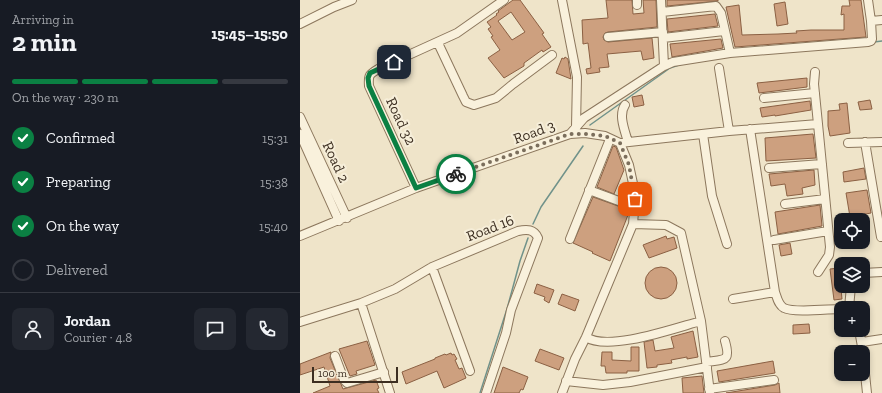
<!DOCTYPE html>
<html lang="en">
<head>
<meta charset="utf-8">
<style>
  :root { --surface:#171b24; --page:#242831; --text:#f1f3f6; --muted:#9ea1a6; --line:#363941; --accent:#0b8043 }
  body { margin:0; font-family:"Zilla Slab",serif; background:var(--page); color:var(--text); height:100vh; display:flex; flex-direction:column; font-size:15px; white-space:nowrap }
  * { box-sizing:border-box; margin:0 }
  p { font-size:13px; color:var(--muted) }
  .icon { flex:none; width:22px; height:22px; fill:none; stroke:currentColor; stroke-width:2; stroke-linecap:round; stroke-linejoin:round }
  .map { position:relative; flex:1; overflow:hidden }
  .panel { display:flex; flex-direction:column; background:var(--surface); width:300px }
  .panel>* { flex:none }
  .controls { position:absolute; left:534px; top:213px; display:grid; gap:8px }
  .controls a { display:grid; place-items:center; width:36px; height:36px; border-radius:8px; background:var(--surface); box-shadow:0 2px 6px #0003; font-size:20px }
  .scale { position:absolute; left:12px; bottom:10px; width:86px; box-sizing:border-box; padding-left:4px; border:2px solid #3c2e21; border-top:0; font-size:11px; line-height:14px; white-space:nowrap; color:#3c2e21; -webkit-text-stroke:3px #f6eed9; paint-order:stroke }
  .pin { position:absolute; display:grid; place-items:center; width:34px; height:34px; color:#fff; margin:-17px; border-radius:8px; box-shadow:0 2px 6px #0006 }
  .courier { position:absolute; display:grid; place-items:center; width:40px; height:40px; margin:-20px; border:3px solid #0b8043; border-radius:50%; background:#fff; color:#222; box-shadow:0 1px 5px #0007 }
  .head em { font-style:normal; font-weight:800 }
  .head div { display:flex; flex-direction:column-reverse }
  .head { display:flex; align-items:center; justify-content:space-between; height:68px; padding:0 12px }
  h1 { font-size:26px; font-weight:800; line-height:30px }
  .bar { display:grid; grid-template-columns:repeat(4,1fr); gap:6px 4px; align-content:center; height:48px; padding:0 12px }
  .bar i { height:5px; border-radius:3px; background:var(--line) }
  .bar .current { background:var(--accent) }
  .bar p { grid-column:span 4 }
  .line { display:flex; align-items:center; gap:10px; padding:0 12px; border-top:1px solid var(--line) }
  .line div { flex:1 }
  .round { display:grid; place-items:center; flex:none; width:42px; height:42px; border-radius:8px; background:var(--page) }
  ol { padding:0 12px; list-style:none }
  li { display:flex; align-items:center; gap:12px; height:44px }
  li p { margin-inline-start:auto }
  li .icon { padding:4px; border-radius:50%; background:var(--accent); color:#fff; stroke-width:4 }
  li:last-child { color:var(--muted) }
  li i { width:22px; height:22px; border:2px solid var(--line); border-radius:50% }
  main { display:flex; flex:1; min-height:0 }
  .map>svg:first-child { display:block }
</style>
</head>
<body>
<main>
<section class="panel">
<div class="head"><div><h1>2 min</h1><p>Arriving in</p></div><em>15:45–15:50</em></div>
<div class="bar"><i class="current"></i><i class="current"></i><i class="current"></i><i></i><p>On the way · 230 m</p></div>
<ol>
<li><svg class="icon" aria-label="check" viewBox="0 0 24 24"><path d="M5 12l5 5 9-10"/></svg>Confirmed<p>15:31</p></li>
<li><svg class="icon" aria-label="check" viewBox="0 0 24 24"><path d="M5 12l5 5 9-10"/></svg>Preparing<p>15:38</p></li>
<li><svg class="icon" aria-label="check" viewBox="0 0 24 24"><path d="M5 12l5 5 9-10"/></svg>On the way<p>15:40</p></li>
<li><i></i>Delivered</li>
</ol>
<div class="line" style="height:72px"><a class="round"><svg class="icon" aria-label="person" viewBox="0 0 24 24"><circle cx="12" cy="8" r="4"/><path d="M4 21q1-7 8-7t8 7"/></svg></a><div><b>Jordan</b><p>Courier · 4.8</p></div><a class="round"><svg class="icon" aria-label="chat" viewBox="0 0 24 24"><path d="M4 5h16v11H9l-5 4z"/></svg></a><a class="round"><svg class="icon" aria-label="phone" viewBox="0 0 24 24"><path d="M5 4h4l2 5-3 2q2 4 5 5l2-3 5 2v4C11 20 4 13 5 4z"/></svg></a></div>
</section>
<div class="map">
<svg width="582" height="393" viewBox="0 0 582 393">
  <rect width="100%" height="100%" fill="#efe4c9"/>
  <g fill="none" stroke-linecap="round" stroke-linejoin="round">
    <path stroke="#70928a" stroke-width="1.5" d="M574,42L582,41
      M290,125L370,68L382,64
      M233,224L241,207L283,146
      M180,393L207,309L220,261L228,238"/>
  </g>
  <path fill="#cda07f" stroke="#8b6043" fill-rule="evenodd" d="M213,0H220L244,33L242,34L251,47L243,52L242,50L224,63V66L204,78L188,58L200,50L191,37L193,36L188,29L191,27L187,22L197,15L196,14L199,12L198,11ZM211,12L225,32L212,40L198,21Z
    M306,0H332L333,14L344,13L343,0H356L357,27L308,32L305,33L303,37L304,40L308,42L352,38L354,58L343,60L341,51L307,54L309,67L299,68L300,72L287,74L286,69L291,68L288,43L283,44L282,20L308,18Z
    M367,0H418V1L367,6Z
    M549,0H561L566,37L435,47L426,7L439,5L442,35L478,34L497,33L496,31L511,30H544V14L541,15L542,6H550Z
    M485,2L488,24L477,26L474,4Z
    M415,14L418,26L368,32L367,19Z
    M421,39L423,48L372,57L370,44Z
    M265,57L268,59L271,79L256,73L262,58L264,59Z
    M507,78V87L459,93L457,83Z
    M342,95L344,105L334,107L332,97Z
    M570,100L572,109L560,110L558,102Z
    M510,101L511,110L475,116V115L462,117L460,108Z
    M547,103L550,133L530,136L528,126V111L540,110L539,104Z
    M513,134L516,158L466,161L465,138Z
    M313,146L316,147L324,170L314,194L297,187Z
    M564,168L566,179L544,182L543,172Z
    M514,170L515,185L502,188L503,194L487,196L485,184L471,186L469,174Z
    M567,190L571,213L550,217L546,193Z
    M293,197L329,210L328,215L310,261L292,253L293,252L273,243Z
    M520,205L522,226L478,234L475,212Z
    M366,236L367,239L374,237L377,248L349,258L343,245Z
    M490,243L492,254L481,256L479,245Z
    M345 283a16 16 0 1 1 32 0a16 16 0 1 1-32 0Z
    M539,268L542,299L534,300L530,269Z
    M237,284L254,290L249,303L244,300L245,297L234,293Z
    M262,294L279,300L275,311L258,304Z
    M509,324L510,333L493,334V325Z
    M393,331L398,357L387,359V357L371,360L372,363L357,365V367L347,368L344,342L353,340L355,351L374,348L371,337Z
    M67,341L75,365L56,371L57,374L50,376L39,349Z
    M331,347H339V371H327V373H306L305,366H301L302,352H312V360L331,361Z
    M240,349L264,358L259,370L235,361Z
    M31,352L30,358L43,389L76,380L79,388L77,389L79,393H13L30,386L24,367L0,375V364Z
    M151,353L152,355L154,354L157,359L155,360L159,369L162,368L166,378L144,388L137,371L106,384L102,372L135,359V358L145,354L146,355Z
    M473,361L475,373L419,382L417,371Z
    M203,367L228,377L223,390L221,389L219,393H194Z
    M402,376L404,393H383L382,378Z
    M479,383L480,393H426L475,385Z"/>
  <g fill="none" stroke-linecap="round" stroke-linejoin="round">
    <defs>
      <path id="minor" d="M262,0L277,77L276,127
        M337,0V5
        M361,0L364,66
        M568,0L571,21
        M0,24L34,7L52,0
        M308,37L363,32
        M363,38L424,31
        M138,43L163,96L166,102L174,105L196,98L213,84L252,55
        M430,53L568,42L571,41L572,39L571,21L582,20
        M419,68L429,131
        M464,98L515,93
        M325,105C318,115 325,131 328,142
        M0,117L47,218
        M518,124L530,247L529,255L518,272
        M450,129L475,292C477,297 478,305 484,308C493,313 529,309 541,309
        M0,134L39,221
        M270,134L284,118L364,66L373,62L430,53L421,13L416,6L362,12
        M403,134L412,196L427,244
        M565,142L581,237
        M320,143L429,131L518,124L514,84L515,72
        M548,143L582,142
        M469,168L522,164
        M116,188L69,86C68,74 70,74 80,68L157,33L204,0
        M289,190L335,207
        M485,204L525,199
        M333,224L366,225L381,233L401,321L410,393
        M0,236L116,188L270,134L285,133L305,136L320,143L329,165L334,188L335,199L333,224L286,337L275,359L262,393
        M270,239L310,139
        M474,240L528,231
        M132,267L170,371
        M563,273L582,272
        M433,299L475,292
        M61,303L90,393
        M549,308L551,286
        M0,322L61,303L95,289L132,267L218,231C227,229 234,229 238,238L211,310L206,333L186,393
        M559,330L563,352
        M286,337C308,352 375,328 401,321
        M562,342L582,339
        M563,355L567,393
        M35,356L44,380L47,383L84,372
        M407,362C425,359 431,362 425,341
        M266,381L303,385L330,382L407,367
        M409,389L474,380"/>
    </defs>
    <use href="#minor" stroke="#8c775d" stroke-width="10"/>
    <use href="#minor" stroke="#f9f1dc" stroke-width="8"/>
  </g>
  <g fill="none" stroke-linecap="round" stroke-linejoin="round">
    <path stroke="#7b6e5c" stroke-width="4" stroke-dasharray="0 7.2" d="M156,174L270,134H285L305,136L320,143L329,165L335,199"/>
    <path stroke="#0b8043" stroke-width="5" d="M94,62L70,73L68,78L69,86L116,188L156,174"/>
  </g>
  <g text-anchor="middle" dominant-baseline="central" stroke-width="4" stroke-linejoin="round" paint-order="stroke">
    <g font-size="15" fill="#3c2e21" stroke="#f6eed9">
      <text transform="translate(101 121) rotate(65)">Road 32</text>
      <text transform="translate(234 132) rotate(-20)">Road 3</text>
      <text transform="translate(36 162) rotate(65)">Road 2</text>
      <text transform="translate(190 228) rotate(-21)">Road 16</text>
    </g>
  </g>
</svg>
<div class="controls">
<a><svg class="icon" aria-label="locate" viewBox="0 0 24 24"><circle cx="12" cy="12" r="6"/><path d="M12 2v4M12 18v4M2 12h4M18 12h4"/></svg></a>
<a><svg class="icon" aria-label="layers" viewBox="0 0 24 24"><path d="M12 4l9 5-9 5-9-5zM3 14l9 5 9-5"/></svg></a>
<a>+</a>
<a>−</a>
</div>
<div class="scale">100 m</div>
<div class="pin" style="left:335px;top:199px;background:#ea580c"><svg class="icon" aria-label="bag" viewBox="0 0 24 24"><path d="M5 8h14l-1 12H6zM9 8a3 3 0 0 1 6 0"/></svg></div>
<div class="pin" style="left:94px;top:62px;background:#1f2937"><svg class="icon" aria-label="home" viewBox="0 0 24 24"><path d="M3 11l9-7 9 7M6 9v11h12V9"/></svg></div>
<div class="courier" style="left:156px;top:174px"><svg class="icon" aria-label="bike" viewBox="0 0 24 24"><circle cx="6" cy="16" r="4"/><circle cx="18" cy="16" r="4"/><path d="M6 16l4-8h5l3 8M10 8l3 8H6M13 5h3"/></svg></div>
</div>
</main>
</body>
</html>
